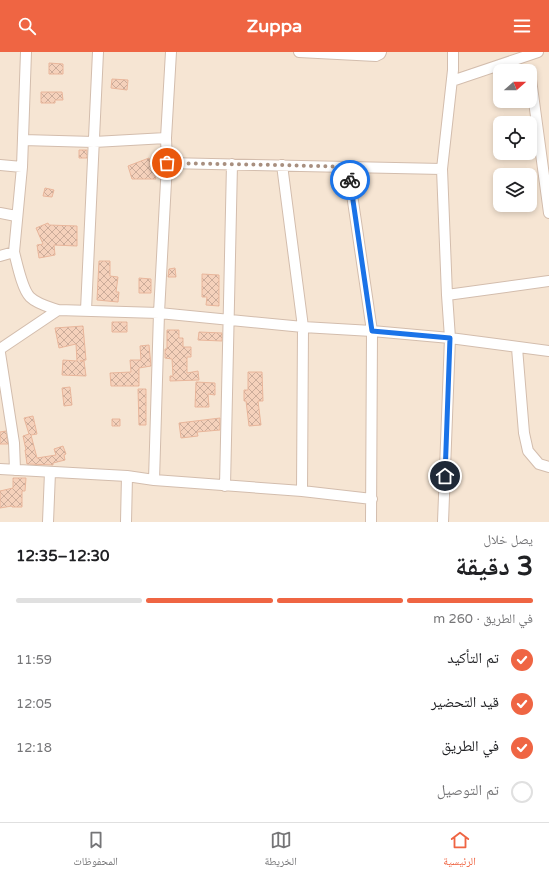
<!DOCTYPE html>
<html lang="ar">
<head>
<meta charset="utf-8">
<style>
  :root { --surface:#fff; --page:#f2f2f2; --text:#202124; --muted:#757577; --line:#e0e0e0; --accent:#ef6543 }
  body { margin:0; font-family:"Varela Round","Noto Naskh Arabic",sans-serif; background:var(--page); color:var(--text); direction:rtl; height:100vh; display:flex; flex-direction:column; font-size:15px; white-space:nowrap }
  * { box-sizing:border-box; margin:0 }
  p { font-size:13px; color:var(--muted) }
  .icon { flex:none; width:22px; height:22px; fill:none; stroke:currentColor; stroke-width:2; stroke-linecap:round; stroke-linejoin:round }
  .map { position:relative; height:470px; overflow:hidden; direction:ltr }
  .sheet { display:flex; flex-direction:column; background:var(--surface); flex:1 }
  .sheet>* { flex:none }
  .needle { width:26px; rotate:69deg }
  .controls { position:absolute; left:493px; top:12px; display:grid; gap:8px }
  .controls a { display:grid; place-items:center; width:44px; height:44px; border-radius:8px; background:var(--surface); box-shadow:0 2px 6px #0003; font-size:20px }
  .pin { position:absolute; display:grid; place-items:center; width:34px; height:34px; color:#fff; margin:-17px; border:2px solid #fff; border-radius:50%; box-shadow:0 1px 4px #0007 }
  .courier { position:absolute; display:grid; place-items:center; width:40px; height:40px; margin:-20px; border:3px solid #1a73e8; border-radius:50%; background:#fff; color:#222; box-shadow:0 1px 5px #0007 }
  .head em { font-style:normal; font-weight:700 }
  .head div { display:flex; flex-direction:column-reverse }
  .head { display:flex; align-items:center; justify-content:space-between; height:68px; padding:0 16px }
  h1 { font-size:26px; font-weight:700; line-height:30px }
  .bar { display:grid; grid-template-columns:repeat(4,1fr); gap:6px 4px; align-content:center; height:48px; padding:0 16px }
  .bar i { height:5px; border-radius:3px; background:var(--line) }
  .bar .current { background:var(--accent) }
  .bar p { grid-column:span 4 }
  ol { padding:0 16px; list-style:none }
  li { display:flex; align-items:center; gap:12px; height:44px }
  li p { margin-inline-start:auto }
  li .icon { padding:4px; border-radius:50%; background:var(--accent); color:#fff; stroke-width:4 }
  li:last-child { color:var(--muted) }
  li i { width:22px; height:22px; border:2px solid var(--line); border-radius:50% }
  header { display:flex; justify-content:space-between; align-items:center; height:52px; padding:0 16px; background:var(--accent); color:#fff; font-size:18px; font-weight:700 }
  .menu { display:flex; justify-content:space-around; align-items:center; height:56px; border-top:1px solid var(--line); background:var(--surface); font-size:11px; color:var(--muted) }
  .menu a { display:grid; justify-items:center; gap:2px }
  .menu .current { color:var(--accent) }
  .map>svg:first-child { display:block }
</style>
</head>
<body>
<header><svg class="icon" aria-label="menu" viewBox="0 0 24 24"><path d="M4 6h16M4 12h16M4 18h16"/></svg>Zuppa<svg class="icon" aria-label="search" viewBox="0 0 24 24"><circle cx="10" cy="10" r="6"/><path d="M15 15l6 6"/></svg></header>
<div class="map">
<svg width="549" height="470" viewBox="0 0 549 470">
  <defs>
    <pattern id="building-cross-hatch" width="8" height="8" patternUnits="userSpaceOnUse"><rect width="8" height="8" fill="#f5d1bb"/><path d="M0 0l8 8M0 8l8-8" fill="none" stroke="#cbac9a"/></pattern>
  </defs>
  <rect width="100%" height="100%" fill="#fef4e5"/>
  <path fill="#f6e5d3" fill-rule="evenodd" d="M0,0H549V470H0ZM500,19H530V49H500ZM500,71H530V101H500ZM500,123H530V153H500Z"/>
  <path fill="url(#building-cross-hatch)" stroke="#e9b69b" d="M49,11L63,12V22H49Z
    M112,27L128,28L127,38L111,36Z
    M41,40H62L63,48H55V51H41Z
    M79,98H87V106H79Z
    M149,106L156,127H132L128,114Z
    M45,136L54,138L52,145L43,144Z
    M48,171L49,173L77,174V194L54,193L55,203L39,206L37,193L43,192L36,176Z
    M99,209H110V224L118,225L116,240H119L118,250L97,248Z
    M175,216L176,225H168L169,217Z
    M202,222L219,223V254L206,253L207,245H202Z
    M139,226L151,227V241H139Z
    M112,270H127V280H112Z
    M83,274L86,308L80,309H84L86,324L62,323L63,308L77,309L76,292L59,296L55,276Z
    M167,278H179V286H183V295H191V305H187V321L198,319L199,328L170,329V324H173L172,307L165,306V297H167Z
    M199,280L222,281V289L198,288Z
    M149,293L151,314L139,316V334H111L110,321L131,320L130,308H141L140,294Z
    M248,320H262L263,349H258L261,373L249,374L246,349H244V338H248Z
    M196,330L215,331V343L208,342L209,355H195Z
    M70,335L72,353L64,354L62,336Z
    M138,337H146V373H139Z
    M33,364L37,382L31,383L37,406L56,403L54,397L63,394L66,402L64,403L65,408L53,411V413L27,412L25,398H26L23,384L29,382L24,366Z
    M220,366V378L197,380L198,384L181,386L179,371Z
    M112,367H120V374H112Z
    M6,379L8,392H0V380Z
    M13,426H26L25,439H22V455H12V454L0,456V439L13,436Z"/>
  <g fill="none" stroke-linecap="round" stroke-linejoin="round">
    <defs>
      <path id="street" d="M299,0L376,4L380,2L381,0
        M530,20L549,161
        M452,29L538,0
        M23,88L94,90L166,86
        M167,111L442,117
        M0,113L22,115
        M282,113L303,275L302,439
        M348,115L372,279L371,470
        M0,161L16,164
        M14,200C17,211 22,237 30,245C37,252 49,255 58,258L159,261L303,275L372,279L450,286L549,299
        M0,204L14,200L22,115L26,0
        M447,243L549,229
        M86,258L98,0
        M517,296L524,381L528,399L539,412L549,415
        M0,297L58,258
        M0,301L14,391L15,418
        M0,417L127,424L154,428L302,439L372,447
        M154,428L159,261L167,111L166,86L171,0
        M225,434L232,112
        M48,470L50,420
        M126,470L127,424
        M443,470L450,286L447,243L442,117L453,18V0"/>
    </defs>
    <use href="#street" stroke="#d3bdad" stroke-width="12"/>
    <use href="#street" stroke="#fff" stroke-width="10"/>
  </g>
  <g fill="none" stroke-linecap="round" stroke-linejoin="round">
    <path stroke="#a88f7f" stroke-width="4" stroke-dasharray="0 7.2" d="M167,111L282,113L348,115L350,128"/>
    <path stroke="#1a73e8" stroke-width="5" d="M350,128L372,279L450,286L445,424"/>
  </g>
</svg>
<div class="controls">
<a><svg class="needle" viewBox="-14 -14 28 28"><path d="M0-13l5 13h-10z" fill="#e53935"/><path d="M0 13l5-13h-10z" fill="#757577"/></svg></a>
<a><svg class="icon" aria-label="locate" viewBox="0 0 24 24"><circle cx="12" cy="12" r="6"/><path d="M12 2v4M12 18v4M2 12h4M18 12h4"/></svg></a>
<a><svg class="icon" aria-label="layers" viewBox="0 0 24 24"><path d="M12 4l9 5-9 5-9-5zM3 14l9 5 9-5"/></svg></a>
</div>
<div class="pin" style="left:167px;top:111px;background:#ea580c"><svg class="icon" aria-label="bag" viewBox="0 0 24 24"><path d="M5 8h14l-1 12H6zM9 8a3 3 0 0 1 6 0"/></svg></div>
<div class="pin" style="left:445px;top:424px;background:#1f2937"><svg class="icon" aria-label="home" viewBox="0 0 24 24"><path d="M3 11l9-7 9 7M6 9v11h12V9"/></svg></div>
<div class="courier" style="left:350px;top:128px"><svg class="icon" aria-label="bike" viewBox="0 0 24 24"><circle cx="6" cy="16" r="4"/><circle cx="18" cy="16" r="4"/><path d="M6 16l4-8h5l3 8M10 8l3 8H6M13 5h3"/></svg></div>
</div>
<section class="sheet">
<div class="head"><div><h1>3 دقيقة</h1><p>يصل خلال</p></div><em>12:30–12:35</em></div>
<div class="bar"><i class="current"></i><i class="current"></i><i class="current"></i><i></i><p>في الطريق · 260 m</p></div>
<ol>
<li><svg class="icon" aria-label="check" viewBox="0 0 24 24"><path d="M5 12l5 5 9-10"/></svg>تم التأكيد<p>11:59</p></li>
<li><svg class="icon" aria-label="check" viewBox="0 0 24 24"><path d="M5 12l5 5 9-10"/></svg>قيد التحضير<p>12:05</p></li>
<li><svg class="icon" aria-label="check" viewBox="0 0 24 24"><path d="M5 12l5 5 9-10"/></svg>في الطريق<p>12:18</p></li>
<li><i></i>تم التوصيل</li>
</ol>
</section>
<nav class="menu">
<a class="current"><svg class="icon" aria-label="home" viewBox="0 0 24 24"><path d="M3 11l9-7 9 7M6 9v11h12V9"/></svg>الرئيسية</a>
<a><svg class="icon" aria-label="map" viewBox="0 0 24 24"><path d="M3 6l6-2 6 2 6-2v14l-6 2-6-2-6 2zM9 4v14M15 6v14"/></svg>الخريطة</a>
<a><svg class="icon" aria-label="saved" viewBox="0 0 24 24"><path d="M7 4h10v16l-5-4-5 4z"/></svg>المحفوظات</a>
</nav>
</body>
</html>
